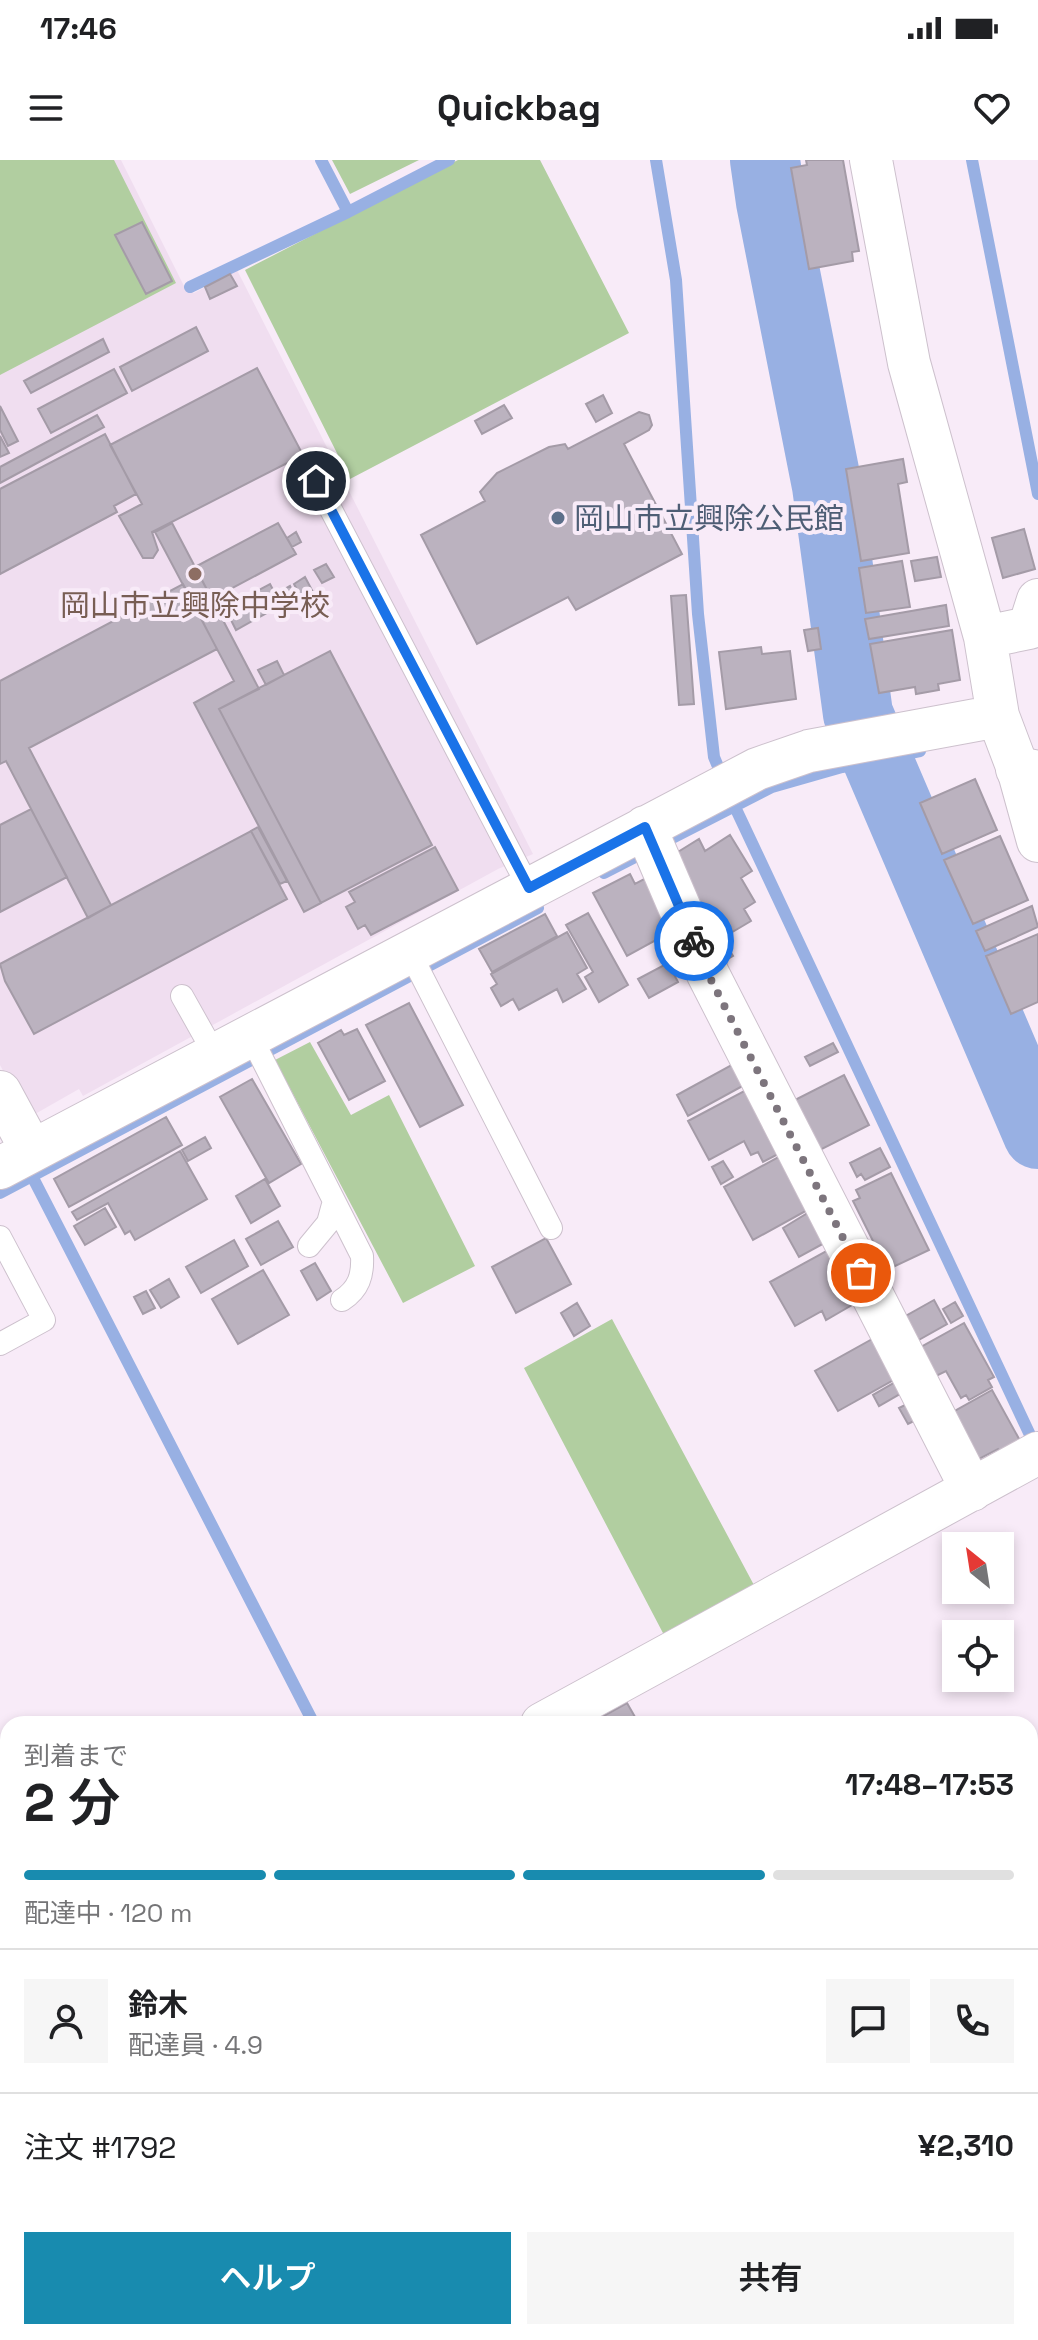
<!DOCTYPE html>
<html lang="ja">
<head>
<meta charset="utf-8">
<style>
  :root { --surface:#fff; --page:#f6f6f6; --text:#202124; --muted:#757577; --line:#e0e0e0; --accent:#188baf }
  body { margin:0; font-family:"Space Grotesk","Noto Sans JP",sans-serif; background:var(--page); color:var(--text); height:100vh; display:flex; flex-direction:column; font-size:30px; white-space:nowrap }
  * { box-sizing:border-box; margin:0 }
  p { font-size:26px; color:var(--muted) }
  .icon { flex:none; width:44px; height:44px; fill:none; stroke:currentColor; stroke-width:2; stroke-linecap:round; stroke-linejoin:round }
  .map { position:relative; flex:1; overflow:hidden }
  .drawer { position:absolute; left:0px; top:1556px; width:1038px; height:624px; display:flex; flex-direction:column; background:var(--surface); border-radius:24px 24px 0 0; box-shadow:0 4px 12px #0003 }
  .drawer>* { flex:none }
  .needle { width:52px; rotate:330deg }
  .controls { position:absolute; left:942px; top:1372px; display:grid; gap:16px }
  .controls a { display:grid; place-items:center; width:72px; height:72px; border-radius:0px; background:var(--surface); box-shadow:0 4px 12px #0003; font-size:40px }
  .pin { position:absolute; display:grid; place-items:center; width:68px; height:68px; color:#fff; margin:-34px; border:4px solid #fff; border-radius:50%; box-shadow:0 2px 8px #0007 }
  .courier { position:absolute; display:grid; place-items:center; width:80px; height:80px; margin:-40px; border:6px solid #1a73e8; border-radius:50%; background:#fff; color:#222; box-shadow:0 2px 10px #0007 }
  .overview em { font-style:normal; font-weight:600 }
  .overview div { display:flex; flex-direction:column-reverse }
  .overview { display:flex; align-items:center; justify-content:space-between; height:136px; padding:0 24px }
  h1 { font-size:52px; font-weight:600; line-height:60px }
  .bar { display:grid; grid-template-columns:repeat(4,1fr); gap:12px 8px; align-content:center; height:96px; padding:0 24px }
  .bar i { height:10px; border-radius:6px; background:var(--line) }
  .bar .active { background:var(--accent) }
  .bar p { grid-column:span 4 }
  .line { display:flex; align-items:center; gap:20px; padding:0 24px; border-top:2px solid var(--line) }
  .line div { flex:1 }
  .round { display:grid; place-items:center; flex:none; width:84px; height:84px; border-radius:0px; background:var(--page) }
  .cta { display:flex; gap:16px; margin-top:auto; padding:16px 24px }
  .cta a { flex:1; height:92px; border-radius:0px; background:var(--accent); color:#fff; font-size:32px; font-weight:600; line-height:92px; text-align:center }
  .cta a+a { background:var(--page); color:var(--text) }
  .status { display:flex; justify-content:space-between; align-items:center; height:56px; padding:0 40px; background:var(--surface); direction:ltr }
  .status svg { height:22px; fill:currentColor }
  header { display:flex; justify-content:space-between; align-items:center; height:104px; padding:0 24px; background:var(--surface); font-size:36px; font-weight:600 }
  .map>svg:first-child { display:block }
</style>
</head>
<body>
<div class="status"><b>17:46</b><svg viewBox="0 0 49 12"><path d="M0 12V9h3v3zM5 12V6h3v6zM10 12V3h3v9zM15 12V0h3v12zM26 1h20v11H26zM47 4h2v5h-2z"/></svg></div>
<header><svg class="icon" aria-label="menu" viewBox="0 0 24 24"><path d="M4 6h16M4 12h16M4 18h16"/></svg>Quickbag<svg class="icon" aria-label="heart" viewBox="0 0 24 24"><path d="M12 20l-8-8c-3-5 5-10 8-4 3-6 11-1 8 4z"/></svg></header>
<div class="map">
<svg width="1038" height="2180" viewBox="0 0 1038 2180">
  <rect width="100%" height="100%" fill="#f8ebf8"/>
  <path fill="#f0def0" d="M0,0H121L184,126L194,133L237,110L533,694L498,709L83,936L79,929L28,958L0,905Z"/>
  <path fill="#b1cea0" d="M0,0H114L176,123L0,215Z
    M332,0H419L350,34Z
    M458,0H540L629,173L350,319L245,110Z
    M310,882L351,955L389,935L475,1106L403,1143L275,900Z
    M612,1159L755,1427L664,1475L524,1208Z"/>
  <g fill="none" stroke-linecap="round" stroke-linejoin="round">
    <path stroke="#98b0e3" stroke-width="12" d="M321,0L348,52
      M656,0L676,120L698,454L714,597L735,647L1031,1277
      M972,0L1038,334
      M190,127L348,52L449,0
      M604,713L772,627L842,607L920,591
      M32,1016L314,1564
      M0,1033L538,748
      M1030,2120L1038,2115
      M630,2172L634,2180
      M918,2180L933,2172"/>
    <path stroke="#98b0e3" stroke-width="70" d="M765,0L771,42L827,326L858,554L1038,974"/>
  </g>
  <path fill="#bbb2bf" stroke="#a49ba7" stroke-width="2" d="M806,0H843L859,91L852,92L853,101L809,109L791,8L807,5Z
    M142,62L172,121L146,134L115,75Z
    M230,114L237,126L210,139L205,127Z
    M196,167L208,191L132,231L120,207Z
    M103,179L109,192L31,233L24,221Z
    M257,208L303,295L152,372L158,390L153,398H143L119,356L142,344L110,285Z
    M114,209L127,233L51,273L38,249Z
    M603,235L612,253L596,262L586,244Z
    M504,245L512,258L482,274L475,261Z
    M0,246L18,281L8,286L0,270Z
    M639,252L649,255L652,265L649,270L624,284L682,394L576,450L568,437L477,484L421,375L485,341L480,332L497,313L549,287L565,284L568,289Z
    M97,255L104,267L0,323V307Z
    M105,274L136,334L114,346L117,352L0,414V329Z
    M0,276L9,293L0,297Z
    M903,299L907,322L898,324L909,393L861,401L846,309Z
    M172,363L259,529L219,549L321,743L304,752L194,543L234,521L155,372Z
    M278,363L296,394L212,439L195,407Z
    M1024,369L1035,409L1003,418L992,378Z
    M296,372L301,382L292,387L287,378Z
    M937,397L941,417L915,421L911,401Z
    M902,401L910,447L866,453L859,408Z
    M326,404L334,417L322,423L314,410Z
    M305,417L315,436L304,443L294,424Z
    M183,424L217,489L29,588L111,745L88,758L6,601L0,604V521Z
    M270,424L281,445L236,470L225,448Z
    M290,426L300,445L288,452L278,433Z
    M686,435L694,544L679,545L671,436Z
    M946,445L949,466L869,479L865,459Z
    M818,468L821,489L808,491L804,470Z
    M952,470L960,520L938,524L939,530L916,534L915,527L879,533L870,484Z
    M761,487L762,494L790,491L796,539L726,549L719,492Z
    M330,491L432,685L321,743L219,549Z
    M277,501L284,515L266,525L258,510Z
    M975,619L997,670L942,694L920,643Z
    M31,649L67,717L0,752V665Z
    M258,667L287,721L280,724L251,671Z
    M251,671L287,739L34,874L5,821L0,804Z
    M730,675L752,711L741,718L755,742L744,749L751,761L717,781L673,695L699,679L705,691Z
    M1000,676L1028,740L973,764L944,700Z
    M435,687L458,730L371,775L365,765L358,769L346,747L355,742L349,732Z
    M630,714L635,724L648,717L676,769L627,796L593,733Z
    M1032,746L1038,767L985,791L976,771Z
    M588,753L628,825L599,842L585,817L593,812L566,765Z
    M545,754L557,776L492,812L479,789Z
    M567,772L587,808L577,814L586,829L563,842L557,829L519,850L513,839L501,846L491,828L497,824L491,814Z
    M1038,774V842L1011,854L986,796Z
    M725,783L733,796L721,803L718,787Z
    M668,803L678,822L649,838L638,819Z
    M409,843L463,945L420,967L366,865Z
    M357,869L385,921L349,940L318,883L341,870L344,875Z
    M833,883L838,892L810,906L805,897Z
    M737,902L748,923L688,956L677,935Z
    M844,915L869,965L816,992L791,942Z
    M252,919L301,1004L269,1023L220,937Z
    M748,929L782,992L763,1002L758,992L751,995L744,981L709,1000L688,961Z
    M166,957L182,985L69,1047L54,1019Z
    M205,977L211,988L188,1001L182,990Z
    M880,988L890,1007L865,1020L861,1014L857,1017L850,1003Z
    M180,991L207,1039L135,1080L130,1071L125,1074L108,1043L77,1060L72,1052Z
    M782,995L811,1048L753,1080L724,1027Z
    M723,1001L733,1017L721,1024L712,1007Z
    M891,1013L929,1090L891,1108L889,1104L885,1105L853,1041L860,1038L856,1030Z
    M265,1019L280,1046L251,1063L236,1036Z
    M105,1048L116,1067L85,1085L74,1066Z
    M811,1051L828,1081L799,1097L783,1068Z
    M278,1061L293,1087L261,1105L246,1079Z
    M546,1078L571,1124L516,1153L492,1107Z
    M234,1080L248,1106L201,1133L186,1107Z
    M830,1089L859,1141L826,1160L822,1151L795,1166L770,1122Z
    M315,1103L331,1131L317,1140L301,1111Z
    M263,1110L289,1155L238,1184L212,1139Z
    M169,1119L179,1137L161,1148L150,1130Z
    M146,1131L155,1148L143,1154L134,1137Z
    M934,1140L947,1164L917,1181L904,1157Z
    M955,1142L963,1156L951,1163L943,1149Z
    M577,1143L590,1166L574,1176L561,1153Z
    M964,1163L994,1217L988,1220L992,1227L969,1240L966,1235L961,1238L946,1211L936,1216L921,1187Z
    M874,1178L897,1218L838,1251L815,1211Z
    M899,1220L905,1231L879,1246L873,1235Z
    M992,1230L1023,1286L1003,1297L998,1289L979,1299L953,1252Z
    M909,1243L918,1259L908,1264L899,1248Z
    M627,1543L639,1564H589Z
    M0,1771L8,1786V1805L0,1809Z
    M8,1872V1907L0,1911V1877Z
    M8,1911V1944L0,1929V1915Z
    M8,2107V2172H120L110,2177L112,2180H0V2111Z"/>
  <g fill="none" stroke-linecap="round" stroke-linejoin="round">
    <defs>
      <path id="service" d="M316,321L529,728
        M409,791L551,1068
        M182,836L214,893
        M250,875L362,1096C363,1115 359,1129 342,1140
        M0,1077L44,1160L0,1184
        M309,1086L328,1063L334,1041"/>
      <path id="minor" d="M871,0L909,203L985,477L998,556L1018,609L1038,681
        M985,477L1029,468L1038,440
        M645,667L708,814L972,1330
        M0,932L32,991
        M0,1008L757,609L809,591L998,556
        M542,1564L1038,1293
        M0,1857L8,1852"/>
      <path id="tertiary" d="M1018,609L1038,613"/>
    </defs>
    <use href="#service" stroke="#cdc1cd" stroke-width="24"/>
    <use href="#minor" stroke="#cdc1cd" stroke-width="44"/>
    <use href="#tertiary" stroke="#cdc1cd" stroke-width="46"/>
    <path stroke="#b3a9b3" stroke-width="5" stroke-dasharray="6 4" stroke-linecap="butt" d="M645,2172L649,2180"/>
    <use href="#service" stroke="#fff" stroke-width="22"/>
    <use href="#minor" stroke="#fff" stroke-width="42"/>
    <use href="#tertiary" stroke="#fff" stroke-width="44"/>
  </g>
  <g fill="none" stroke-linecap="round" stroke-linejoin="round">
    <path stroke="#7d757d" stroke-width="8" stroke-dasharray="0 14.4" d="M694,781L708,814L861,1113"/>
    <path stroke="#1a73e8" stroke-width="10" d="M316,321L529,728L645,667L694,781"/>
  </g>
  <circle fill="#5c6f8a" stroke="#f8ebf8" stroke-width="3" cx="558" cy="358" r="8"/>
  <circle fill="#8d6e63" stroke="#f8ebf8" stroke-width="3" cx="195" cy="414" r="8"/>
  <g text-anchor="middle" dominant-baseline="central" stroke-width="8" stroke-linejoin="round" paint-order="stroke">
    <g font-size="30" fill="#4e5e75" stroke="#f8ebf8" text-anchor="start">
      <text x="574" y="358">岡山市立興除公民館</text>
    </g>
    <g font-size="30" fill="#785e54" stroke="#f8ebf8">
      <text x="195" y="445">岡山市立興除中学校</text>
    </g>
  </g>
</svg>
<div class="controls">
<a><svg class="needle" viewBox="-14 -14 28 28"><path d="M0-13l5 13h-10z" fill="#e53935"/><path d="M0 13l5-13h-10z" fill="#757577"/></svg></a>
<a><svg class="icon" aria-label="locate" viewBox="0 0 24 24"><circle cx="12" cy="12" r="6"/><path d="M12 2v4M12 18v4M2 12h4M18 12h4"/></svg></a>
</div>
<div class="pin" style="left:861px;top:1113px;background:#ea580c"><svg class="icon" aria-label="bag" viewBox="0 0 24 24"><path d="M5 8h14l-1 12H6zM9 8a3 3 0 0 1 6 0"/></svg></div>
<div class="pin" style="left:316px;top:321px;background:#1f2937"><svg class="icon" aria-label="home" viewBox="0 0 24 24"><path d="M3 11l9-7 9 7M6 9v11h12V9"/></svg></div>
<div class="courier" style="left:694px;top:781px"><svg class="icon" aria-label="bike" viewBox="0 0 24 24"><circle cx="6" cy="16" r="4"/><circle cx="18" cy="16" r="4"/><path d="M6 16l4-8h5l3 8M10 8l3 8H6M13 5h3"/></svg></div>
<section class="drawer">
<div class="overview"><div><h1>2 分</h1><p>到着まで</p></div><em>17:48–17:53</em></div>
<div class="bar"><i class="active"></i><i class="active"></i><i class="active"></i><i></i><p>配達中 · 120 m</p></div>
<div class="line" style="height:144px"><a class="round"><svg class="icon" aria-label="person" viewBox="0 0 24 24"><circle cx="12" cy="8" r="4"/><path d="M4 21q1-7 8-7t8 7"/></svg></a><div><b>鈴木</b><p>配達員 · 4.9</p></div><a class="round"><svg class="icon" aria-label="chat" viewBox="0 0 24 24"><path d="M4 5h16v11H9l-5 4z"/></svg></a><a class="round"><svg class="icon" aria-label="phone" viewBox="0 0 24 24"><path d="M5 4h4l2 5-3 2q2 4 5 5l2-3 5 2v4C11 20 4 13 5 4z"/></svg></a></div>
<div class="line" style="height:104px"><div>注文 #1792</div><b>¥2,310</b></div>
<div class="cta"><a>ヘルプ</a><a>共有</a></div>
</section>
</div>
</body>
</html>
